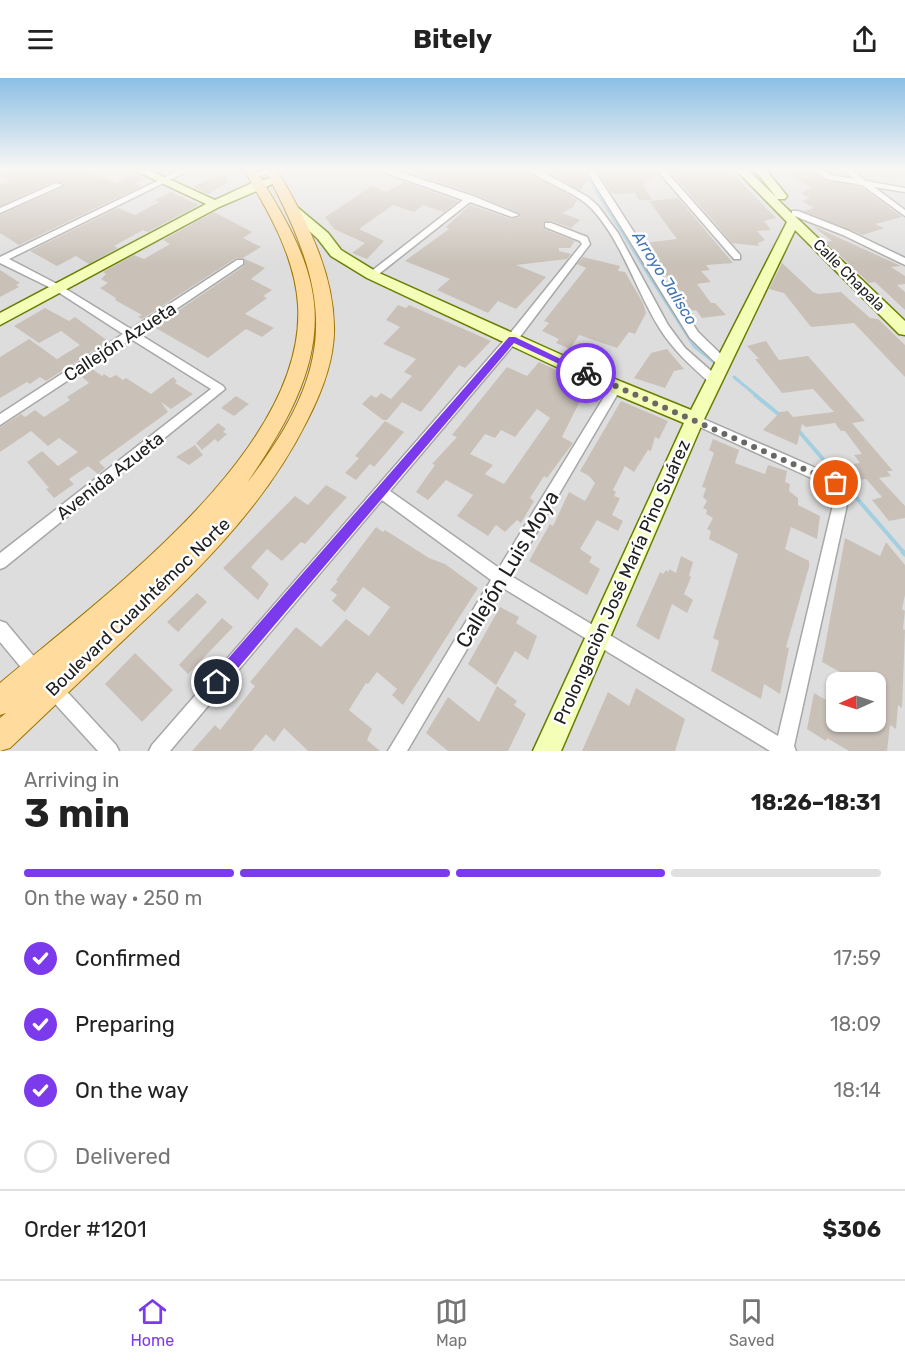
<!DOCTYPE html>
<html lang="en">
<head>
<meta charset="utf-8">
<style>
  :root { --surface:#fff; --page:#f6f6f6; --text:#222; --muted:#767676; --line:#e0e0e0; --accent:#7c3aed }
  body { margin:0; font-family:Rubik,sans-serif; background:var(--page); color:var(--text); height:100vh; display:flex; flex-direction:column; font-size:22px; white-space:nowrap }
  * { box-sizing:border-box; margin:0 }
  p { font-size:20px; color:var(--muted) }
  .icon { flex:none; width:33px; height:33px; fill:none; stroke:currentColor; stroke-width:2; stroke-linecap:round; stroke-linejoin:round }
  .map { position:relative; height:673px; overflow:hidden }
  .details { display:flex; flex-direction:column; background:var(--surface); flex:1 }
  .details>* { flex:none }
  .needle { width:39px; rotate:267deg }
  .controls { position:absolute; left:826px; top:594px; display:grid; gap:12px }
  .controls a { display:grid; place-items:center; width:60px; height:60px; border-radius:12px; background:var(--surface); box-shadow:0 2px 4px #0004; font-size:30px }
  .pin { position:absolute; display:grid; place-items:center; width:51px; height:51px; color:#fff; margin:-26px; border:3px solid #fff; border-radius:50%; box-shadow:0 2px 6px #0007 }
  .courier { position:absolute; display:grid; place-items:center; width:60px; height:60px; margin:-30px; border:4px solid #7c3aed; border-radius:50%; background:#fff; color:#222; box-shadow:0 2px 8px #0007 }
  .head em { font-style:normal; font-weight:700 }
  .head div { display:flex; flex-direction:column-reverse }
  .head { display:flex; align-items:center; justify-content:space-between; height:102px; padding:0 24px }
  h1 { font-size:39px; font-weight:700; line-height:45px }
  .bar { display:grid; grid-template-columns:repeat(4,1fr); gap:9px 6px; align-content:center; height:72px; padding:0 24px }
  .bar i { height:8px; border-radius:4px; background:var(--line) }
  .bar .active { background:var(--accent) }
  .bar p { grid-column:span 4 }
  .line { display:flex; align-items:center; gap:15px; padding:0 24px; border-top:2px solid var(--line) }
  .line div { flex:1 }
  ol { padding:0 24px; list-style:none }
  li { display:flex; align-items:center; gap:18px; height:66px }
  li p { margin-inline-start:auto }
  li .icon { padding:6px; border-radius:50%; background:var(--accent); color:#fff; stroke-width:4 }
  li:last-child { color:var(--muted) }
  li i { width:33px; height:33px; border:3px solid var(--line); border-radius:50% }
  header { display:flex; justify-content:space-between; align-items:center; height:78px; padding:0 24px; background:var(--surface); font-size:27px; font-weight:700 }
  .tab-bar { display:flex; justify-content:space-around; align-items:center; height:84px; border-top:2px solid var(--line); background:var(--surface); font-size:16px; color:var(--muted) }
  .tab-bar a { display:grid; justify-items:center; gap:3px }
  .tab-bar .active { color:var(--accent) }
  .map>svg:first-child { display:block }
</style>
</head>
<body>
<header><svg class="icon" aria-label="menu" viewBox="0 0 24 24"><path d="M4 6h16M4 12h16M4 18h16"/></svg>Bitely<svg class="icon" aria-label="share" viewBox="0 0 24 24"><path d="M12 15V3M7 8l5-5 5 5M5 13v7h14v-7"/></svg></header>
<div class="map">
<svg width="905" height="673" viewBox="0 0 905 673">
  <rect width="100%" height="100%" fill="#f1eee6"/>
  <path fill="#dedddd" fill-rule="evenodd" d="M0,92H905V673H0ZM837,604H876V644H837Z"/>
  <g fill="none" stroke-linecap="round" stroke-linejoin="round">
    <path stroke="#a3cfe1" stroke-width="2" d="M583,93L646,193"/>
    <path stroke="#a3cfe1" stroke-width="3" d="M645,191L694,268L714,284
      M734,299L757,318"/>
    <path stroke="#a3cfe1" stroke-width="4" d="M755,317L782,339
      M797,351L905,476"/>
    <path stroke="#a3cfe1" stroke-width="5" d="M903,474L905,476"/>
  </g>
  <path fill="#c9c1b8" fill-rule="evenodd" d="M15,92H86L116,105L136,95L145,100L134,106L142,108L19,167L0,155V137L65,108L64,105L55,103L0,128V107L11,103L1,98Z
    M421,92H527L577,122L573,129L562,135L580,142L571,150L552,143L543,145L544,151L575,163L570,170H559V173L571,176L567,181L516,187L546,199L516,231L498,223L488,235L437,212L450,201L405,183L449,151L446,149L470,127L511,141L520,139L521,136L474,116L415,96Z
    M544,92H584L587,99V106L585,105L581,113Z
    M597,92H655L658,96L643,107L652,122H639L635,115L615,116L611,114Z
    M669,92H729L776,140L764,143L771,152L757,153L765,162L758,165L759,168L732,165Z
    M783,92H811L826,103L861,109L902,139L875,146L884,150L863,157L803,133L814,130L802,123L810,120L801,115L811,110Z
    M220,96L228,99L227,105L208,116L193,109Z
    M404,104L458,123L444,134L423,127L414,134L393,127L359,151L384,163L367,181L352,175L365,165L334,151L325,139L372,108L387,114Z
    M171,114L199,127L148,154L143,152L114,168L118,170L89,186L76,178L57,188L30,173L118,130L135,137L159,124L155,122Z
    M678,120L733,185L706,187L710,192L701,193L711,204L697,206L711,225H715L726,237L702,240L696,232L691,233L644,165L677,161L649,123Z
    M214,134L252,154L243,160L261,169L243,180H236L142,241L138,239L142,237L115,222L116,220L100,210L108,205L101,201L106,196L103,194L134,177L144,181L170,166L163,162Z
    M813,148L901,188L891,189L905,198V206L897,207L905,214V232L875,204L869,205L846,183L825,164L832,163Z
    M583,179L620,188L618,193L625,194L643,225L646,235L635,256L629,254L617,270L579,257L570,271L556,265L559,261L542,253L549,245L544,243L586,190L577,186Z
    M245,181L265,190L251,201L272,212L263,218L267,220L245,236L274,250L262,259L246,251L208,280L154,249L244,188Z
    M782,185L813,214L819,216L841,214L870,240L878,241L905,267V299L854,245L811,249L784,215L769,211Z
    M0,192L20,205L16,207L19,209L0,219Z
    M398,227L406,230L409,227L491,263L465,290L459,287L421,334L402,324L387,342H383L362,326L371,317L376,320L381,315L391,321L412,298L404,294L416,281L383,266L400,249L386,242Z
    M45,230L69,243L75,239L108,263L46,303L40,299L30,306L27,304L0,320V279L29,261L57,281L80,267L61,253L39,265L14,248Z
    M766,263L779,282L808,278L865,343L852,345L893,393H887L891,398L879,400L905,428V440L889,443L872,422L882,419L866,401L857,402L846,387L860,385L854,377L862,376L845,353H841L835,345L806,349L802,346L797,367L763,352L780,334L788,333L793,339L834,334L813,311L782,315L755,281H759L747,268Z
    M667,271L684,291L674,293L665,310L634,300L651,275Z
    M539,284L603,314L597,325L589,322L587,326L580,323L562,359L573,365L547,400L544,398L530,420L534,423L521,445L517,442L505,454L496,447L488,458L457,438L473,417L446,402L428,422L416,414L435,387L432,386L457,359L452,357L507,289L527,298ZM537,331L550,340L504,406L485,396L493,387L470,376L485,356L495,360L501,352L515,359Z
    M91,290L102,298L104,296L110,300L116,297L123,302L126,300L151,316L173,299L177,303L175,305L193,316L171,331L161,324L168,334L99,384L105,390L98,396L88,388L69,401L74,406L54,420L46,411L49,410L27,384L42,373L58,388L78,374L59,360L48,368L31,353L0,374V349L21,336L25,339L35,332L44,339L70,322L67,319L89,305L80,297Z
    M236,318L249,326L234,338L221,330Z
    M621,323L668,343L659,361L655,359L651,373L648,372L634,394L625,388L613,412L616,414L614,418L620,420L612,437L623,443L618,453L597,442L580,471L592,479L589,484L600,491L587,517L529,483L550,446L553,448L569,414L585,423L595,405L589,398L580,393Z
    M385,343L404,354L374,389L370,386L356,402L345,395L359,380L355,378Z
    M218,345L226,351L223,354L227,356L218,364L215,361L202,372L196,365Z
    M713,361L739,372L735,385L765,396L768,387L787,393L785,404L790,406L789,413L798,420V427L820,438L817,461L791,449L785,471L809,483V489L786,569L789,570L780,616L764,606L761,621L711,593L719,563L713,560L738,476L709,461L711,453L707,451L713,440L706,436L707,432L703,430L707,423L703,419L706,410L702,409L714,375L709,372Z
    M195,367L203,377L189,387L176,379Z
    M326,407L347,419L305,466L301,464L282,483L267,471L251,489L269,506L258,522L223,490L295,418L308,427Z
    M376,449L383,454L385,452L429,480L445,486L478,510L403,627L392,617L397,611L377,594L368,606L366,605L349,632L372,651L367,662L380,673H308L284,650L274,664L266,656L252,673H192L215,647L220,652L255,608L250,604L296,549L321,569L346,541L369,558L390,529L363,509L345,534L332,523L337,517L330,512L338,503L336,502Z
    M845,460L880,478L886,464L905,487V517L902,531L905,533L903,551L905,552L902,630L898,627L896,651L890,647L887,673H849L827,660L826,663L807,651L814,615L833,626L830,644H861L876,652V604H858L822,584Z
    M681,478L693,484L689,498L691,499L684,516L693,522L687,535L672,526L659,562L636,548L660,494L663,496L666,492L669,494V491L676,495Z
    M197,515L207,524L178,554L167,544Z
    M500,529L519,539L516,545L537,558L528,582L515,573L496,607L468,586Z
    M222,540L233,549L188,596L179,587Z
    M135,575L173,612L142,644L105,606Z
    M497,608L517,623L514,627L526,636L508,673H448L426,655L448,619L479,644Z
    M636,610L685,641L675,673H582L608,614L629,628Z"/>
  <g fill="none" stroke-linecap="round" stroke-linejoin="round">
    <defs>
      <path id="street" d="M0,92H8L0,96Z
        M180,92H190L9,181L61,208L131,251L237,182H243V186L139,256L223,308L225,311L5,489L0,491V475L211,311L131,261L0,347V336L123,256L55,212L0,185V179Z
        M265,92H277L254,100L250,98Z
        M386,92H394L473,118L519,137L512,139L470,124L375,199H369V195L463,122L386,95Z
        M529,92H539L588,119L598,128L618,155L668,247L685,270L718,299L720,302L718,305H710C691,288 674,273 660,251C636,213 623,165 592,131C575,113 548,107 529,92Z
        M586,92H594L698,254L727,282L729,285L727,288H719L690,260Z
        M657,92H665L740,177V181H734Z
        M813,92H823L831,97L854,101L843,92H852L866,103L905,110V114L874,109L905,132V138L862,107L826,101Z
        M56,105L63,107L0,135V130Z
        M792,133H798L849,153L905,180V187L843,157L792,137Z
        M545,145H551L587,159L590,166L516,264L390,413L499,490L612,306H620L622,309L620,312L511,498L778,658L836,414L831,409L691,345L689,342L691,339H699L841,401L850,413L794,668L796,673H770L503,510L407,673H388L491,502L382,422L170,673H149L152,667L508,258L582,166L580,163L545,149Z
        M0,543L6,545L41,587L43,593L41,599L35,601L29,599L0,564Z
        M53,602L59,605L116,667L119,673H98L47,617L44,611L47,605Z"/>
      <path id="secondary" d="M134,92H149L215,122L254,104L276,99L282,102L219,129L0,247V235L206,126Z
        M736,92H748L776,119L755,92H766L787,118L785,121H777L905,243V257L899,256L795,152L705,339L561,673H533L684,345L610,314L367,200L331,178L318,161L287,132L289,129H297L328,155L341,172L377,194L622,304L691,332L787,144Z"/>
      <path id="primary" d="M244,92H256C281,133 309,177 314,225C321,291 282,353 247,405C338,287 334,220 265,92H277C305,140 333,191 334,248C335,281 322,314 307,343C261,435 189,501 115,570C80,603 45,637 10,670L0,673V640L6,635L0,637V605C101,520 307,372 298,227C295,178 268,133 244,92Z"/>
    </defs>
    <use href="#street" stroke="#a7a7a7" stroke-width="3"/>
    <use href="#secondary" stroke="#677e00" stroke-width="3"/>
    <use href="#primary" stroke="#9c7400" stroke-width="2"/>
    <use href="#street" fill="#fff" fill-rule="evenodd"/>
    <use href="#secondary" fill="#f5feb7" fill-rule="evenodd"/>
    <use href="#primary" fill="#ffdc9d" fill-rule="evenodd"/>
  </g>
  <linearGradient id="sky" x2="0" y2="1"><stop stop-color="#8cbfe5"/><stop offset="0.49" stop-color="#f9f7f4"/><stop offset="1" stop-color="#f9f7f4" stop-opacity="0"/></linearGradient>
  <rect width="905" height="186" fill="url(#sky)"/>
  <path fill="#7c3aed" d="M509,259H515L590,295L586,298L583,297L514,265L222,609L217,611L212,609L210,604L212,599Z"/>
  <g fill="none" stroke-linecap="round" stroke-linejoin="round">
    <path stroke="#696865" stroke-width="6" stroke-dasharray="0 10.8" d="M586,295L836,405"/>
  </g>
  <g text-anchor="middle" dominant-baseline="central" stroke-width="5" stroke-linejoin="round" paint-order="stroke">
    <g font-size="15" fill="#202020" stroke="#fff">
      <text transform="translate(849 197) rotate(45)">Calle Chapala</text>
    </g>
    <g font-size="16" font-style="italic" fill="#4575b7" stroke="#fff">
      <text transform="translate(665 200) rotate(58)">Arroyo Jalisco</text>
    </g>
    <g font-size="18" fill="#202020" stroke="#fff">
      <text transform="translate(120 264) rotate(-33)">Callejón Azueta</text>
      <text transform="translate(110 398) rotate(-38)">Avenida Azueta</text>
      <text transform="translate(622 504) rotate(-66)">Prolongaciòn José María Pino Suárez</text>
      <text transform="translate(138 529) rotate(-44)">Boulevard Cuauhtémoc Norte</text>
    </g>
    <g font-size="21" fill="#202020" stroke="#fff">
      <text transform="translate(507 491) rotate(-59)">Callejón Luis Moya</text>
    </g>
  </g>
</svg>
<div class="controls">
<a><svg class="needle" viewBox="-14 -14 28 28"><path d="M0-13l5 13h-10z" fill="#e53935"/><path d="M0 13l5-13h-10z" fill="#767676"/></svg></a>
</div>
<div class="pin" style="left:836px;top:405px;background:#ea580c"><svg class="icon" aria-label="bag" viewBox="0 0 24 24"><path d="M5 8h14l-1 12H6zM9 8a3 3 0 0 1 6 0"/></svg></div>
<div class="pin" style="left:217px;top:604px;background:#1f2937"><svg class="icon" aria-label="home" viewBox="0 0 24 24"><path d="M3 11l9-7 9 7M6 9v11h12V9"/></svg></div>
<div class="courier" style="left:586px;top:295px"><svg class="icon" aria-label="bike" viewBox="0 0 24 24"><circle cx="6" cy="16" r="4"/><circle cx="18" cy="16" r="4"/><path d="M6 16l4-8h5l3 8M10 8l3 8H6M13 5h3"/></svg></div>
</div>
<section class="details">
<div class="head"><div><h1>3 min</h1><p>Arriving in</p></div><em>18:26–18:31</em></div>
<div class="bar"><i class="active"></i><i class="active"></i><i class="active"></i><i></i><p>On the way · 250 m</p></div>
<ol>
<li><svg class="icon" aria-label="check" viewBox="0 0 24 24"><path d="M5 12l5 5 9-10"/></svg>Confirmed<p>17:59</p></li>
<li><svg class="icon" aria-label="check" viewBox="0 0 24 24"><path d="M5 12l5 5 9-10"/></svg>Preparing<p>18:09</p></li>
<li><svg class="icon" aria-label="check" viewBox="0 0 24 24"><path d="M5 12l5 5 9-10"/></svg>On the way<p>18:14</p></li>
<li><i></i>Delivered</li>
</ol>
<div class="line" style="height:78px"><div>Order #1201</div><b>$306</b></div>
</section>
<nav class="tab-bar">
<a class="active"><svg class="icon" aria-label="home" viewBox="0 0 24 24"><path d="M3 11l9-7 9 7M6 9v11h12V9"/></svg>Home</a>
<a><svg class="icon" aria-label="map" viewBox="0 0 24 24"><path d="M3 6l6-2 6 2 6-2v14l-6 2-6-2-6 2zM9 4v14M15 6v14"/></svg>Map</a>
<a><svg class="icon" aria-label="saved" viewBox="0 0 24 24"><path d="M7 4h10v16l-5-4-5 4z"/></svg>Saved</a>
</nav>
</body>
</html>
